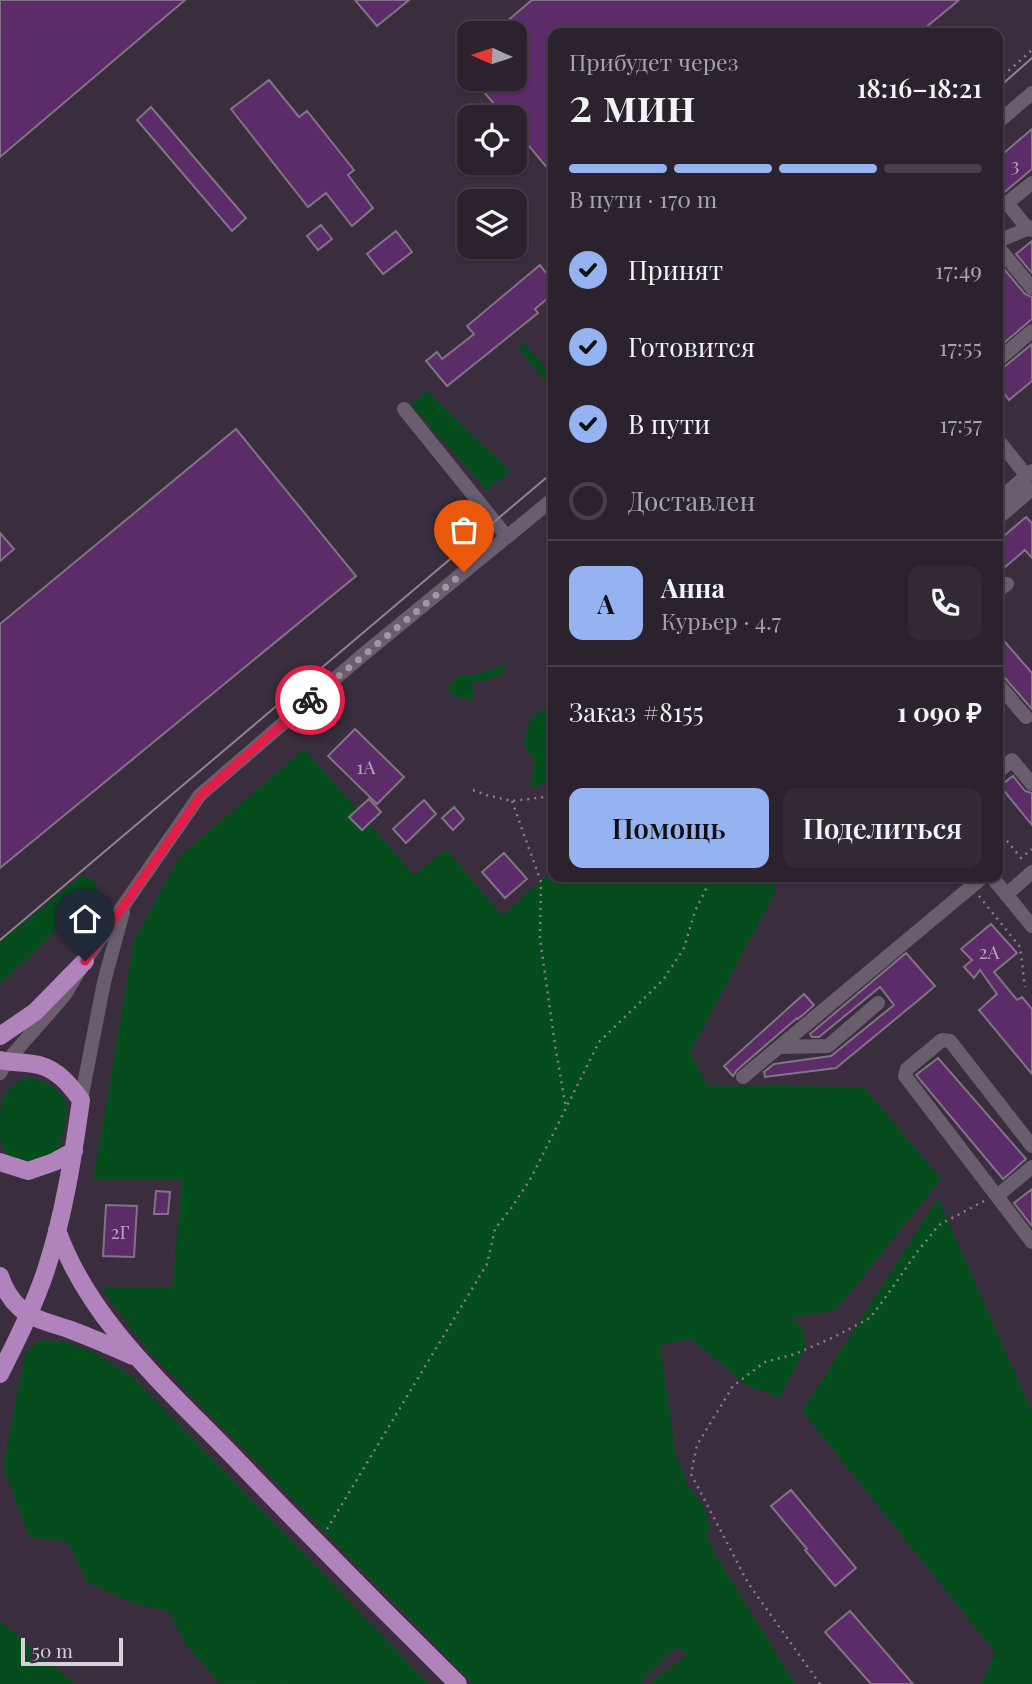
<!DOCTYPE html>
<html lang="ru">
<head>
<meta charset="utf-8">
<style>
  :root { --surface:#2c222e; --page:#342a36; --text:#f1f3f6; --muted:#a6a4aa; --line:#483f4a; --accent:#95b2f1 }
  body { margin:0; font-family:"Playfair Display",serif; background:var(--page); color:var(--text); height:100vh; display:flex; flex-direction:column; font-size:26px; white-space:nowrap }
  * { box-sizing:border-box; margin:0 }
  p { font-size:23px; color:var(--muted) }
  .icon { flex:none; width:38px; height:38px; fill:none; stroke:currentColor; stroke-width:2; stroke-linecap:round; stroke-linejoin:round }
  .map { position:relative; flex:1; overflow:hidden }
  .sheet { position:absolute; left:548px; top:28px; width:455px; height:854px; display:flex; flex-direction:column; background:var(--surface); border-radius:14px; box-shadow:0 2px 5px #0004,0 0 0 2px var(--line) }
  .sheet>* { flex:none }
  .needle { width:46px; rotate:273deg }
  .controls { position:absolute; left:457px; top:21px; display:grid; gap:14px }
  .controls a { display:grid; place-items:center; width:70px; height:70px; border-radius:14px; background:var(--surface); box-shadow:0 2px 5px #0004,0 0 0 2px var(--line); font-size:35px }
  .scale { position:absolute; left:21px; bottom:18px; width:102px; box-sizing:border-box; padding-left:7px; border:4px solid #d7cfda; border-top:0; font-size:19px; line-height:24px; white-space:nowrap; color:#d7cfda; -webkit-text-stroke:5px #3a2e3e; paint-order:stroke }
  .pin { position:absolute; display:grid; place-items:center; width:60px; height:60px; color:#fff; margin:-72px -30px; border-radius:50% 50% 50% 0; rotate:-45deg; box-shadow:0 0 7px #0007 }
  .pin .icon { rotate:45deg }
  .courier { position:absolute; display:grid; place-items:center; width:70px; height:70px; margin:-35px; border:5px solid #e11d48; border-radius:50%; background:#fff; color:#222; box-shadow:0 2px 9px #0007 }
  .overview em { font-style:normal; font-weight:600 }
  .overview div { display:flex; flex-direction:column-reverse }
  .overview { display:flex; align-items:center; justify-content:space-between; height:119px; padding:0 21px }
  h1 { font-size:46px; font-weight:600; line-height:52px }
  .bar { display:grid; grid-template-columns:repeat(4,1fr); gap:10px 7px; align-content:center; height:84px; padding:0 21px }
  .bar i { height:9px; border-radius:5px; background:var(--line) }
  .bar .current { background:var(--accent) }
  .bar p { grid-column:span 4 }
  .line { display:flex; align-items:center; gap:18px; padding:0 21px; border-top:2px solid var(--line) }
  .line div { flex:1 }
  .round { display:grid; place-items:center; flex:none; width:74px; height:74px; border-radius:14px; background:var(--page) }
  ol { padding:0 21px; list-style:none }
  li { display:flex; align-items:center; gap:21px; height:77px }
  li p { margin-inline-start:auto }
  li .icon { padding:7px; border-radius:50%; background:var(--accent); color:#111; stroke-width:4 }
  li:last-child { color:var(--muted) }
  li i { width:38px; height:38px; border:4px solid var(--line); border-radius:50% }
  .primary-button { display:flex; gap:14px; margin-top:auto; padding:14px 21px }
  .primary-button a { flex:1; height:80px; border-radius:14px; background:var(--accent); color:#111; font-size:28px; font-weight:600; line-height:80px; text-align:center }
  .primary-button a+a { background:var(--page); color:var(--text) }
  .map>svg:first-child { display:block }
</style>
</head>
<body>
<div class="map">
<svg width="1032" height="1684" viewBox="0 0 1032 1684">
  <rect width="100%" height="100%" fill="#3a2e3e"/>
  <path fill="#064d1e" d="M524,343L553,377V390L518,348Z
    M427,391L510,471L487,490L411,405Z
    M504,665L506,671L504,673L485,681H475L471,686L474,692L473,699L465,700L451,694L448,686L458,676H472Z
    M549,709L553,713V815L545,785L542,783L533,788L530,784L535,762L523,743C529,726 528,712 549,709Z
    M304,749L414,875L446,849L502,916L553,870V877H773L775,892L690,1052L707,1085L864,1087L941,1179L836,1310L789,1319L802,1327L806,1346L780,1398L746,1385L691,1339L660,1345L675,1451L688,1486L705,1509L711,1531L706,1533L712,1549L795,1684H650L656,1678L687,1655L676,1647L639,1684H473L150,1353L101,1288H172L182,1180L93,1179L134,940L180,856Z
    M82,875C89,875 97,884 98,891L0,984V942Z
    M26,1078C44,1079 68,1091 67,1112C67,1117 65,1123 64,1128C62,1137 61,1145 55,1153C44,1167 13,1165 3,1150C0,1143 0,1136 0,1129C0,1099 0,1091 26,1078Z
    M938,1198L1032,1412V1684H981L995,1652L802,1411Z
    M40,1340L66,1342L94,1352L134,1378L429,1684L219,1683L186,1645L168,1611L132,1603L87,1582L68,1542L29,1537L3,1466L25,1353Z
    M0,1621L75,1684H0Z"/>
  <path fill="#5c2c69" stroke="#817385" stroke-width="2" d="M0,0H185L0,157Z
    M355,0H409L377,26Z
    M532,0H959L919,33H553V175L514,128V117H505L473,79H514V33H493Z
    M269,80L299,117L307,111L354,170L348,175L373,208L352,226L326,193L308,207L231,109Z
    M151,107L246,218L232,231L137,120Z
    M1032,129V169L1001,195L998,190V158Z
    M321,225L332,239L318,250L307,236Z
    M396,231L412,252L383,274L367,254Z
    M1032,241V273L1016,254Z
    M540,265L546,273L553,267V294L535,309L538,313L447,386L426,361L437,352L442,359L474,334L467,326Z
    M1004,269L1025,294L1032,297V319L998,348V274Z
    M1032,344V381L1009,400L998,386V369L1004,367Z
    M236,429L356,576L0,868V624Z
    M1026,517L1032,523V558L1025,550L998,573V541Z
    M0,533L14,549L0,561Z
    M998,634L1032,673V709L1005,678L998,672Z
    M355,729L404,777L377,804L328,756Z
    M1013,776L1025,791L1032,793V825L1000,786Z
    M369,799L381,812L362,830L349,817Z
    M424,800L436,814L406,843L393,829Z
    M454,807L464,819L453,830L442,818Z
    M504,853L527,879L505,898L482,872Z
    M991,924L1017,953L994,972L1017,1000L1022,997L1032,1009V1074L979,1010L997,994L980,970L974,978L964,967L972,960L961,949Z
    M906,953L935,986L921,998L836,1068L765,1077L764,1072L774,1064L831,1056L894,1005L880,987L819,1037H812L810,1034Z
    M804,994L814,1005L798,1019L797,1018L737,1070L733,1076L724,1066Z
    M938,1058L1026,1159L1003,1179L916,1075Z
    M1032,1189V1226L1014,1203Z
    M156,1191L170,1192L168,1214H154Z
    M106,1205L137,1206L134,1257L103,1256Z
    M791,1490L856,1568L835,1586L805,1550L807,1549L771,1506Z
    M850,1611L913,1684H871L825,1632Z"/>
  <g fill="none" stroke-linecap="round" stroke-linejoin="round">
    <path stroke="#877d8b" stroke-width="2.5" stroke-dasharray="2 5" stroke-linecap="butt" d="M998,80L1032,50
      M473,790L486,795L512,801L553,796
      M512,801L541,882L540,938L555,1045L566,1108
      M998,830L1021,858L1032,849
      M979,896L1020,947L1025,987
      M327,1529L487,1264L495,1229L512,1207L531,1178L599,1042L663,980L684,948L695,911L712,877
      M820,1684L748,1583L691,1474L697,1445L733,1386L765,1362L795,1354L834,1337L870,1318L888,1294L917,1252L939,1225L984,1201"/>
    <path stroke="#6a5d6e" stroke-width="14" d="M998,122L1032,93
      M1032,183L1007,203L1028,229L1032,230
      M998,241L1032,227
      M998,247L1032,288
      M998,360L1032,331
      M404,409L507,537
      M998,440L1027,476
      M998,500L1032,471
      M998,518L1032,489
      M998,591L1007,584
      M998,684L1026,717
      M998,772L1012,760L1032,784
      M998,853V856
      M992,877L1032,926
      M1006,895L1032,872
      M779,1047L828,1046L878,1003
      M0,1073L7,1061L64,996L85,961L200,795L359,658L553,499
      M743,1077L983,877
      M81,1100L104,982L123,912
      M1032,1146L950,1041L942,1040L907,1069L905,1076L1032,1242
      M997,1196L1032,1167"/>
    <path stroke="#b083bd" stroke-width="18" d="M0,1036L35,1012L85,961
      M0,1060C13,1063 27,1062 39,1065C58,1070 70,1085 81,1100C73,1157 64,1215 46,1270C34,1306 17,1340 0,1374
      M0,1162L28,1171L54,1162L74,1151
      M57,1230C89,1320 165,1386 231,1454C305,1531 381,1608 458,1684
      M0,1276C4,1288 10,1299 20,1308C33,1320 55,1324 71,1330C92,1338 113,1347 133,1356"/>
    <path stroke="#8e8491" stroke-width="2" d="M998,88L1032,58
      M0,940L553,472"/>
  </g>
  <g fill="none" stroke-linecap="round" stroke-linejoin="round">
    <path stroke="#a097a3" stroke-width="7" stroke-dasharray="0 12.6" d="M310,700L464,572"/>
    <path stroke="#e11d48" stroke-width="9" d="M85,961L201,795L310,700"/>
  </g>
  <g text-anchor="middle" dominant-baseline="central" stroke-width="5" stroke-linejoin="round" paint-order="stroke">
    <g font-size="19" fill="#b8a6be">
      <text x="1015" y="164">3</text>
      <text x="366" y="766">1А</text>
      <text x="989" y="951">2А</text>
      <text x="120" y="1231">2Г</text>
    </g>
  </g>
</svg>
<div class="controls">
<a><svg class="needle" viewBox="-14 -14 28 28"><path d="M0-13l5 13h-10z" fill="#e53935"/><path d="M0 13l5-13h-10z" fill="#a6a4aa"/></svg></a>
<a><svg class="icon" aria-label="locate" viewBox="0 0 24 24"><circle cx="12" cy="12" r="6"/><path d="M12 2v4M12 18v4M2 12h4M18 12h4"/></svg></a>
<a><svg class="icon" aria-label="layers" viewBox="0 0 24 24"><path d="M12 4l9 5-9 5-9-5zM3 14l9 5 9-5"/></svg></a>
</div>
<div class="scale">50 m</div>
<div class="pin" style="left:464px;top:572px;background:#ea580c"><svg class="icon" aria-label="bag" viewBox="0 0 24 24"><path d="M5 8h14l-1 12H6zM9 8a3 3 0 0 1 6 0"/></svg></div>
<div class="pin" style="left:85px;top:961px;background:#1f2937"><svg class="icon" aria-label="home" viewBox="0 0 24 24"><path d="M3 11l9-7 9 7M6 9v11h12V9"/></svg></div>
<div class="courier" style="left:310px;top:700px"><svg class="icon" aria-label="bike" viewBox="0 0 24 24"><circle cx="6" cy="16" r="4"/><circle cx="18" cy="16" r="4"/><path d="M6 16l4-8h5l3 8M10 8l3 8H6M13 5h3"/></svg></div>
<section class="sheet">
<div class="overview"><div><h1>2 мин</h1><p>Прибудет через</p></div><em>18:16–18:21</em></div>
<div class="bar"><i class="current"></i><i class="current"></i><i class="current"></i><i></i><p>В пути · 170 m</p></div>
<ol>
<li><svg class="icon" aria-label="check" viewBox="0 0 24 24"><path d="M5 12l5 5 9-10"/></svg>Принят<p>17:49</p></li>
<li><svg class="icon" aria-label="check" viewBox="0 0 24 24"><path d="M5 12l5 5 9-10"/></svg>Готовится<p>17:55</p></li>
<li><svg class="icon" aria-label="check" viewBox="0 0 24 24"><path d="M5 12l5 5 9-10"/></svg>В пути<p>17:57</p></li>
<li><i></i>Доставлен</li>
</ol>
<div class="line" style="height:126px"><b class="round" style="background:var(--accent);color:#111">А</b><div><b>Анна</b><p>Курьер · 4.7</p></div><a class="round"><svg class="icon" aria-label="phone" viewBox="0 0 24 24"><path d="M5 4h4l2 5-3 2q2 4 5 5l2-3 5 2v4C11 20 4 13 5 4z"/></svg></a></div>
<div class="line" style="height:91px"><div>Заказ #8155</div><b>1 090 ₽</b></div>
<div class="primary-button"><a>Помощь</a><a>Поделиться</a></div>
</section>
</div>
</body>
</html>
